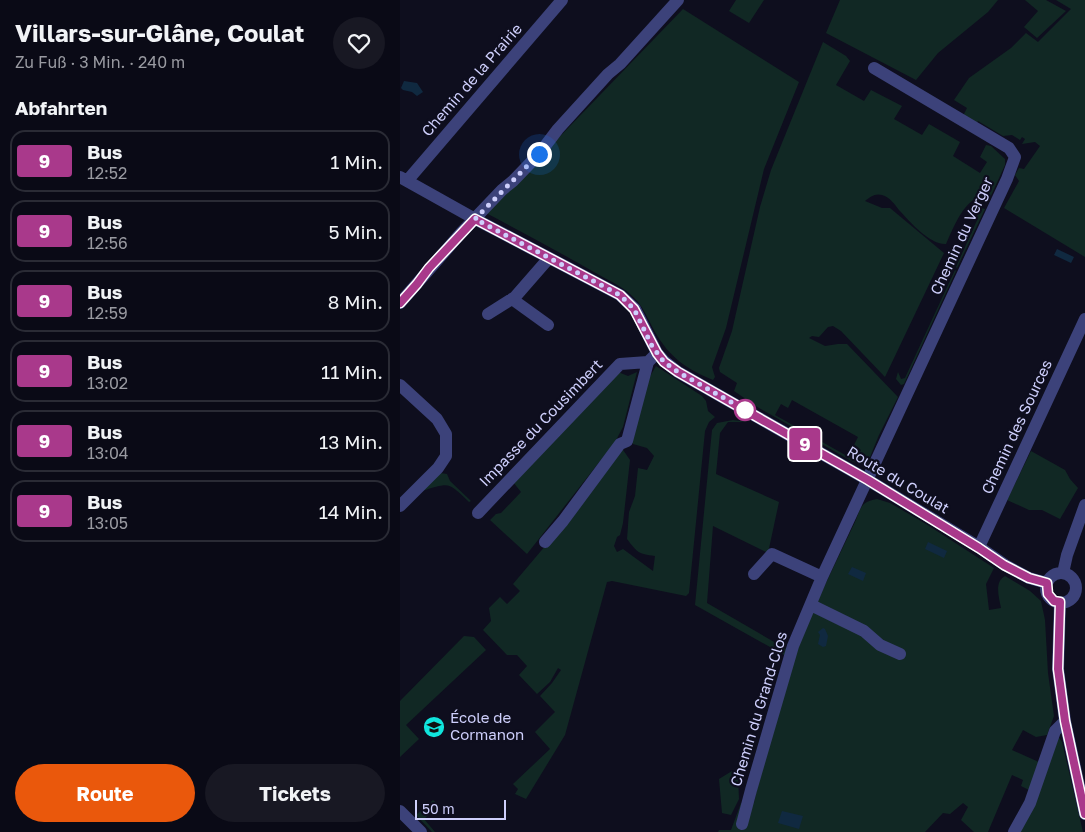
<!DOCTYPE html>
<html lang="de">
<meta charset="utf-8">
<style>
:root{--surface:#0a0a16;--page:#181823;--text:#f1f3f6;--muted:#999aa1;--line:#2a2b35;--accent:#ea580c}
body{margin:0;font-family:"Golos Text",sans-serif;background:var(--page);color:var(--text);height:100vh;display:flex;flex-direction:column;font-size:19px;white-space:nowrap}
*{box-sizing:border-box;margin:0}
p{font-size:16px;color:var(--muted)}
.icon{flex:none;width:28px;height:28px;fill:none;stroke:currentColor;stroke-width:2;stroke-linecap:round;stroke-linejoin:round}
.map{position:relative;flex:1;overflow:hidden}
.details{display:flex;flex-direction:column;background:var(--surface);width:400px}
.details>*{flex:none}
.badge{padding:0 10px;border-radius:4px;font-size:18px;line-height:32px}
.scale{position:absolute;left:15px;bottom:12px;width:91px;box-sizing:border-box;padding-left:5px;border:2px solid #cecffc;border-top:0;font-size:14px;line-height:18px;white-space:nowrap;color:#cecffc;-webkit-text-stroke:4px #0e0e1e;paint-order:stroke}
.you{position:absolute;width:25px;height:25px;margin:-12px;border:4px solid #fff;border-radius:50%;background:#1a73e8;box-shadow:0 0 0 8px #1a73e833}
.map>.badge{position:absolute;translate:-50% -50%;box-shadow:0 0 0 2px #fff}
h2{padding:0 15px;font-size:19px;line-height:45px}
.round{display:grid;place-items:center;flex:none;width:52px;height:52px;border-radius:26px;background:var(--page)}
.overview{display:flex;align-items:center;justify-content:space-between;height:85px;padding:0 15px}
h1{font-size:24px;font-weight:700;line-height:38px}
.action{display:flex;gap:10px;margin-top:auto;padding:10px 15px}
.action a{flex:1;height:58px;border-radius:30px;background:var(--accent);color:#fff;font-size:20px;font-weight:700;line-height:58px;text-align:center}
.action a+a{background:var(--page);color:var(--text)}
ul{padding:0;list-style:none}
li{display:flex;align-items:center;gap:15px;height:62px;margin:0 10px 8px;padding:0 5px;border:2px solid var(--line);border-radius:15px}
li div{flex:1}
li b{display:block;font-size:19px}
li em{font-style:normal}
li .badge{min-width:55px;font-weight:700;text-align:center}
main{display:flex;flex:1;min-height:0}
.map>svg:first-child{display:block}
.green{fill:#112824}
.water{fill:#102940}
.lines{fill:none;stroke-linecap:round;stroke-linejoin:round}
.minor{stroke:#3c427a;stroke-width:12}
.line-casing{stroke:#fff;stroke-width:11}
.line{stroke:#a9398b;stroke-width:8}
.walk{stroke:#cecffc;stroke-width:5;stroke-dasharray:0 9}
.stop-dot{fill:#fff;stroke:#a9398b;stroke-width:2.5}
.labels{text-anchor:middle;stroke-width:4.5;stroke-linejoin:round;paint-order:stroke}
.street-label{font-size:15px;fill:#cecffc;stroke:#0e0e1e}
.poi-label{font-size:15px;fill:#cecffc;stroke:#0e0e1e;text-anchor:start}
</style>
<main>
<section class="details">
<div class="overview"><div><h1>Villars-sur-Glâne, Coulat</h1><p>Zu Fuß · 3 Min. · 240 m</p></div><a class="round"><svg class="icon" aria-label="heart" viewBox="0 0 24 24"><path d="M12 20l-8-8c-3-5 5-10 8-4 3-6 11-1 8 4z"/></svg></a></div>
<h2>Abfahrten</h2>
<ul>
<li><span class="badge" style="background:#a9398b;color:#fff">9</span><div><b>Bus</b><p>12:52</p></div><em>1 Min.</em></li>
<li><span class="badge" style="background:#a9398b;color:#fff">9</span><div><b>Bus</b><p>12:56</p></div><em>5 Min.</em></li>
<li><span class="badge" style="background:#a9398b;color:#fff">9</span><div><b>Bus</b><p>12:59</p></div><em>8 Min.</em></li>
<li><span class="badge" style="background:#a9398b;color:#fff">9</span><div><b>Bus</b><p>13:02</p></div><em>11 Min.</em></li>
<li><span class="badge" style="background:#a9398b;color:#fff">9</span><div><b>Bus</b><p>13:04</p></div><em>13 Min.</em></li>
<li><span class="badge" style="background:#a9398b;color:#fff">9</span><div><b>Bus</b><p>13:05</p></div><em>14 Min.</em></li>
</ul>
<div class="action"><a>Route</a><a>Tickets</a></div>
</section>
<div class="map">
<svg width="685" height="832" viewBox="0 0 685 832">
<rect width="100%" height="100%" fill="#0e0e1e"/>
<path class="green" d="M336,0H364L349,23L329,11Z
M440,0H598L588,12L538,53L516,80L426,33Z
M625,0H646L666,11L637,38L624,27L638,11Z
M656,0H685V257L604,208L619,181L615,175L619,168L624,169L640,146L635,142L622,144L625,139L622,137L620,140L612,135L603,136L578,121L575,126L563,116L567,108L554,100L569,78L611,48L626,33L638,42L671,9Z
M283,9L399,82L364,169L326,328L312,367L315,377L313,380C288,370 269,357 255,332C247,318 244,306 230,294C220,285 206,279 194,272C159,252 122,232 86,213Z
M423,42L446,56L450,61L436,85L464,101L471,90L502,106L494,119L522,135L529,124L560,142L553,156L580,173L587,162L580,157L586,145L591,146L605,159V165L589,200L581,196C562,203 554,227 546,244C530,245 510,222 499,210C495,205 490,197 482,195C475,193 470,197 465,201L482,208H490L544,253L485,377L441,331L433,326L428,327L419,337L412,336L409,338L425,346L438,344H447L498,397L479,435L470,457L465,461L459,463L453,462L406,435L408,434L447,456L449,453L457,457L461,450L454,445L458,437L392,400L388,408L381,404L375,415L398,428V430L359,408L334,391L337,383L320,372L319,368L332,331L360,207L371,170Z
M577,207L585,209L557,268L556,267L578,218L575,210Z
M555,270L556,271L504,384L501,385L496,379L498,372L501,379L505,378Z
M256,366L302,396L306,401L308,411L315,417L309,422L305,431L289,593L286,596L212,581L207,582L165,735L126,799L115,794L118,789L113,784L150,749L135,732L155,712L140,696L152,683L161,670L158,668L150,682L137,694L119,675L127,666L117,655H107L83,630L91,621L89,608L100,597L107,604L120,591L113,584L146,545L221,447L230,460L223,523L220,535L217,537L214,546L217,552L223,549L253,571L255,556C238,554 237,552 227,539L229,512L235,496L238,468L247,470L254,456L247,448L233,444L231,441L248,380Z
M218,372L228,376L237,372L223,427L215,442L127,554L90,520L96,514L101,513L121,492L113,482Z
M333,420L348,422H328L320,433L316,474L379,502L368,553L313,526L307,603L388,650L386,656L295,605L312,430L317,423Z
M631,451L665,470L670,479L678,488L660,519L642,510H629L607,500Z
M40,473L47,474L50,481L71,501L69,502C48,482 51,482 22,491Z
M477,499L490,503L526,524L594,568L586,584L589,610L601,608C599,597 594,582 605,576L630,591L641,601L645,620L648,673L654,716L647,735L636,737L623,730L612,750L641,763L631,791L621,786L623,780L612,775L588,832H574L561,820L568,807L563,803L550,814L543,813L525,832H318L319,830H331L341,803H354L368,735L403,631L455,522C461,508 460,502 477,499Z
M64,636L74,637L86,650L6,725L19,739L0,757V701Z
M658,736L662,742L683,832H617Z
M332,771L338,776L339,799L331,815L322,813L319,779Z
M33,800L39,805L24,819L35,832H32L16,815Z"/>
<path class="water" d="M4,81L17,83L23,92L17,96L12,92L3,90L1,88Z
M657,249L674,257L671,263L654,255Z
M528,542L547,551L544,558L525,549Z
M452,567L466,573L463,581L448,574Z
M423,628L425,629L428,636L426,646L423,647L418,644L420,635L418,632Z
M382,811L403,816L399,829L378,823Z"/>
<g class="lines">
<path class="minor" d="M0,177L75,219L220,295L235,309L257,353L264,361L278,372L468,480L579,547L605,565L629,578L647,583
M7,181L162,0
M112,299L148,325
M0,303L61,233L102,190L113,181L139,154L158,129L208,74L220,64L278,0
M88,314L115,297L149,258
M0,385L37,419L46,434V456L38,468L0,506
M78,513L220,364L248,362L257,353
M145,542L163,521L220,444L227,441L248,362
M579,547L685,319
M663,573L667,555L685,505
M646 588a15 15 0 1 1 30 0a15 15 0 1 1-30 0Z
M354,574L372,554L422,577
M660,602L658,669L665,721L685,814
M411,605L464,631L480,645L500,654
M0,811L21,832
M342,824L351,790L393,646L422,577L607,179L615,157L609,148L474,68
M614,832L630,803L655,731L665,721"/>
</g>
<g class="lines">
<g class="line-casing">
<path id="line" d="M0,303L17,284L29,268L75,219L220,295L234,309L257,353L264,362L278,372L468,480L579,548L604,565L629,578L647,583L648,594L654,601L660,602L658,669L665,721L685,814"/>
</g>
<use href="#line" class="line"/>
<path class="walk" d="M139,154L75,219L220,295L234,309L252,346L264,362L278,372L345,410"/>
</g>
<defs>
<g id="school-disc" transform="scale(1.125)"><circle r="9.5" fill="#10e5dd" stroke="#0e0e1e"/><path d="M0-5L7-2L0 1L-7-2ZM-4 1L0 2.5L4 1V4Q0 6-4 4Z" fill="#111"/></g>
</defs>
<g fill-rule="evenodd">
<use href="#school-disc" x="34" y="727"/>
</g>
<circle class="stop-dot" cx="345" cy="410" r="10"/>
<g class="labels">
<g class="street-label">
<text transform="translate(72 80) rotate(-49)" y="5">Chemin de la Prairie</text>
<text transform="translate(562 236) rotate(-65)" y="5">Chemin du Verger</text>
<text transform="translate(141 423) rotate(-46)" y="5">Impasse du Cousimbert</text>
<text transform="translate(617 427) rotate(-65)" y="5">Chemin des Sources</text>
<text transform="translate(498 480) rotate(31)" y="5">Route du Coulat</text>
<text transform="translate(359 709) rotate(-73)" y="5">Chemin du Grand-Clos</text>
</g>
<g class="poi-label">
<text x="50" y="723">École de<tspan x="50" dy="17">Cormanon</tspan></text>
</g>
</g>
</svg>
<div class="scale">50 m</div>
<div class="you" style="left:139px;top:154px"></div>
<b class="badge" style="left:405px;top:444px;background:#a9398b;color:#fff">9</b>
</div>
</main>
